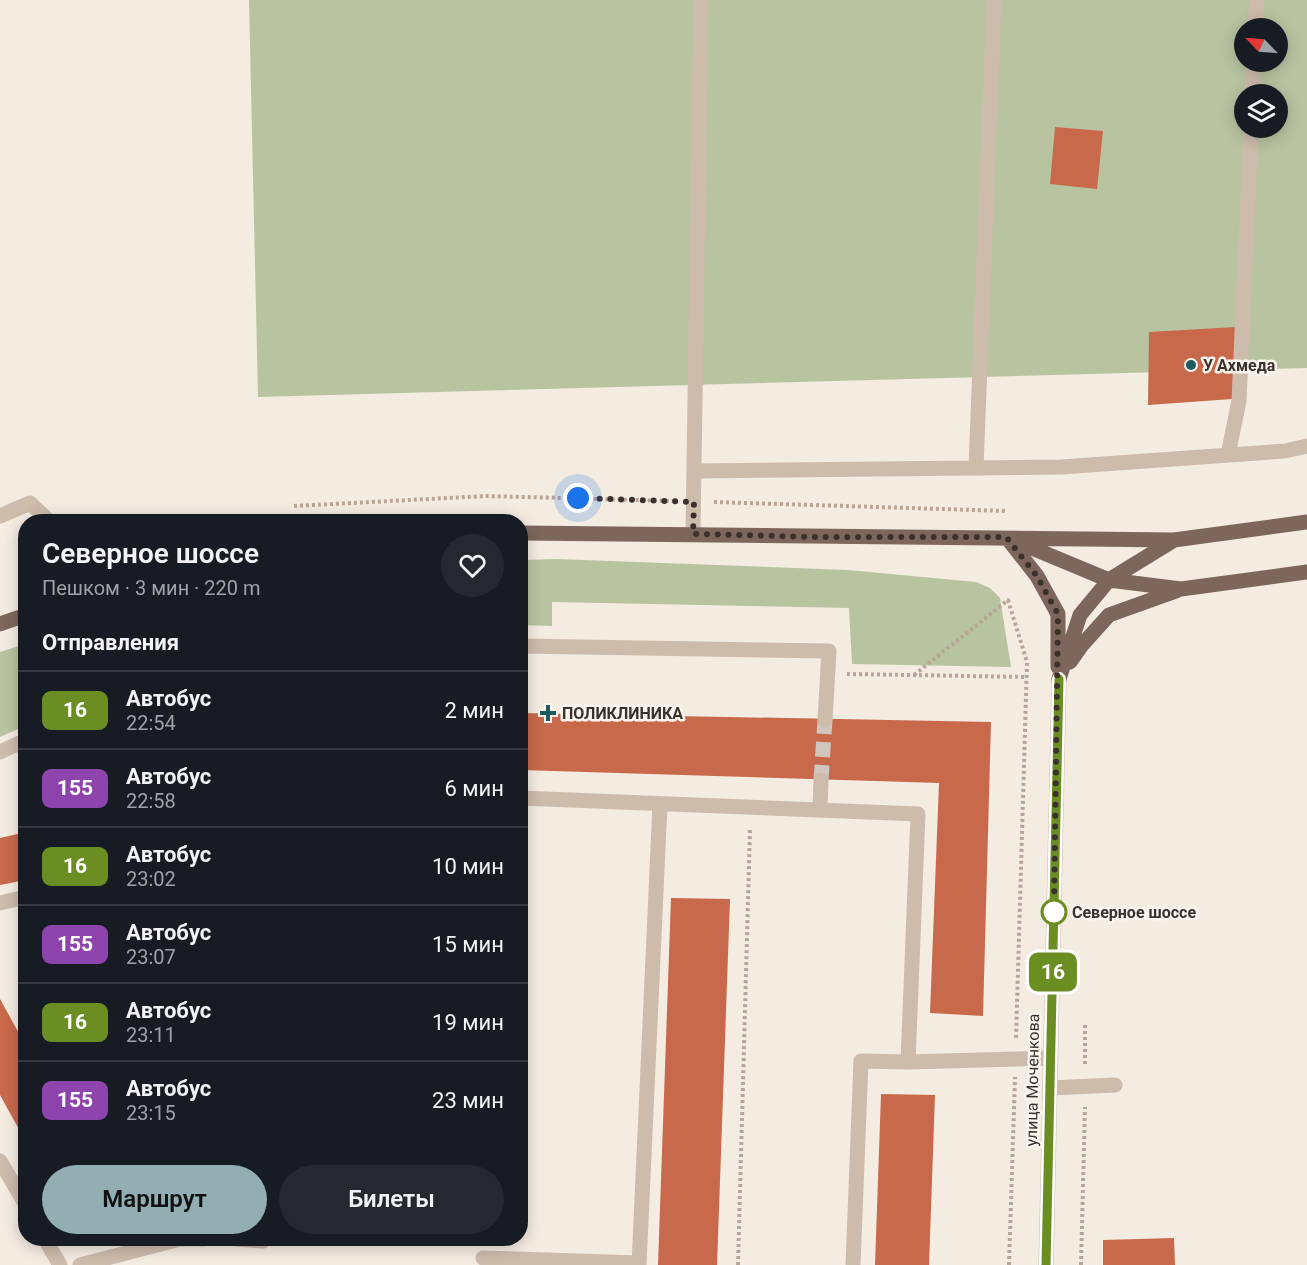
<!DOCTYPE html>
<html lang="ru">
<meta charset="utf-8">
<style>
:root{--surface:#171b24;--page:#242831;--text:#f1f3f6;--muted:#9ea1a6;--line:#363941;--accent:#92aeb2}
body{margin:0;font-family:Roboto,sans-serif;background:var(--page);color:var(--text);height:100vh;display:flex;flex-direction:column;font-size:22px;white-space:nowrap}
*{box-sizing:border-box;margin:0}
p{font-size:20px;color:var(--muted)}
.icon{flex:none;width:33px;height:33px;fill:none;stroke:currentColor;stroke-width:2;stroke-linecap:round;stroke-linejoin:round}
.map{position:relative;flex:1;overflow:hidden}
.details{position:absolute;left:18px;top:514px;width:510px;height:732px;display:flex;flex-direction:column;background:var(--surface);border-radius:24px;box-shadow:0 3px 15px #0003}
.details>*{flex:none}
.badge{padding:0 12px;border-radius:9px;font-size:21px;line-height:39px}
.needle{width:39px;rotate:295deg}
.controls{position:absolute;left:1234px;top:18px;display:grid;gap:12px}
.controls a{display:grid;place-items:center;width:54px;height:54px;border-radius:50%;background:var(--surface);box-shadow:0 3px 15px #0003;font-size:30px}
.you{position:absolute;width:30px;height:30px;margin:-15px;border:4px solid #fff;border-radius:50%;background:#1a73e8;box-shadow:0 0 0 9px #1a73e833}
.map>.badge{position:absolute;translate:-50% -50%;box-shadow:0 0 0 3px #fff}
h2{padding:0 24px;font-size:22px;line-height:54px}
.round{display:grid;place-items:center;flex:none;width:63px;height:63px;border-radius:32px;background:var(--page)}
.summary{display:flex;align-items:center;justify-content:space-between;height:102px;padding:0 24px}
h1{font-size:28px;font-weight:600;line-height:45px}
.button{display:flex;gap:12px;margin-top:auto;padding:12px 24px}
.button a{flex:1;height:69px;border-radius:36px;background:var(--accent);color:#111;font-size:24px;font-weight:600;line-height:69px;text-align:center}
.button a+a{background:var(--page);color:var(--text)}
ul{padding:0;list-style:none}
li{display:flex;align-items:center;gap:18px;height:78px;padding:0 24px;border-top:2px solid var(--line)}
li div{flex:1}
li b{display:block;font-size:22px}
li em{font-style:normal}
li .badge{min-width:66px;font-weight:700;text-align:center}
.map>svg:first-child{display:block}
.green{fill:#b8c4a0;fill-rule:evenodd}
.building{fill:#c8694b}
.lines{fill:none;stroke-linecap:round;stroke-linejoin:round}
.minor-tunnel{stroke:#cfc6bd;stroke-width:15;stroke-dasharray:15 8;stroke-linecap:butt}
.path{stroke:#b9a596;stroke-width:4;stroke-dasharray:3 3;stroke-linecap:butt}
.minor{stroke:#cdbbac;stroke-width:15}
.major{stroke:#7d675c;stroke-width:15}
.line-casing{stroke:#fff;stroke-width:14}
.line{stroke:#6b8e23;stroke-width:9}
.walk{stroke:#3b302b;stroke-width:6;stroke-dasharray:0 10.8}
.poi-dot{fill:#1f5a5e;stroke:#fbf5ee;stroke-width:2}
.stop-dot{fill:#fff;stroke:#6b8e23;stroke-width:3}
.labels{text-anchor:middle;stroke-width:5;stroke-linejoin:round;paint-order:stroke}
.poi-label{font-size:16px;font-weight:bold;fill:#3b302b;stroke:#fbf5ee;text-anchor:start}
.stop-label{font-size:16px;font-weight:bold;fill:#3b302b;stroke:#fbf5ee;text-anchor:start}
.street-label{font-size:16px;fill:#3b302b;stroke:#fbf5ee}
</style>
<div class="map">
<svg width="1307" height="1265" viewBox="0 0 1307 1265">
<rect width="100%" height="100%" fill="#f4ebe1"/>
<path class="green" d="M249,0H1307V368L258,397ZM1245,28H1278V62H1245ZM1245,94H1278V128H1245Z
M556,559L848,570L976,582L990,588L1000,598L1011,667L852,664L849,608L552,602V626L521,625V560Z
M25,644V726L0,737V652Z"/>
<path class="building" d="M1055,127L1103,131L1097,189L1050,184Z
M1236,327L1232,399L1148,405L1149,332Z
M520,713L991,722L983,1016L930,1013L939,783L520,770Z
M26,832V880L0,885V838Z
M671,898L730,899L717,1265H658Z
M0,999L26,1046V1142L0,1095Z
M881,1094L935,1095L929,1265H875Z
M1174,1238L1175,1265H1103V1240Z"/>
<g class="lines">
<path class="minor-tunnel" d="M821,780L825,720"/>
<path class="path" d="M714,502L1007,511
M294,506L486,496L673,501
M847,674L1026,677
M914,675L1008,600L1027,662L1016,1039
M1085,1025V1066
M738,1265L750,828
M1009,1265L1015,1077
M1081,1265L1085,1107"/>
<path class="minor" d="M1255,28L1257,0
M1252,94L1254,62
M1228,455L1239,401L1251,128
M976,468L994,0
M695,471L1061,467L1285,451L1307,446
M0,516L30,503L50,522
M693,534L701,0
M520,646L829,651L825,720
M0,752L26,740
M520,798L918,814L908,1062L861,1061L853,1265
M820,809L821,780
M0,903L26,897
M908,1062L1051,1058
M1050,1088L1115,1085
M0,1161L26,1205
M45,1239L60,1265
M235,1239L263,1241
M483,1258L639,1263
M80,1265L180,1239H204
M639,1265L660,804
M1046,1265L1059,679"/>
<path class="major" d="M520,533L1174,540L1307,522
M1008,539L1037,576L1058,614V667
M1015,541L1109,580L1181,589L1307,572
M0,624L26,615
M1070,662L1082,645L1109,615L1176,591
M1059,679L1080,615L1109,580L1174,540"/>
</g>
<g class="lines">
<g class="line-casing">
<path id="line" d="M1046,1265L1059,679"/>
</g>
<use href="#line" class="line"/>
<path class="walk" d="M578,498L694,502L693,534L819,537H1006L1037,576L1058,614L1054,912"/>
</g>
<g class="poi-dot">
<circle cx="1191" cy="365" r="6"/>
<path d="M545 704h6v6h6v6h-6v6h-6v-6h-6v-6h6z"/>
</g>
<circle class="stop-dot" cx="1054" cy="912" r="12"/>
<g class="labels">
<g class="poi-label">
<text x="1203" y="371">У Ахмеда</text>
<text x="562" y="719">ПОЛИКЛИНИКА</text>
</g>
<g class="stop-label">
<text x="1072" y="918">Северное шоссе</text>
</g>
<g class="street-label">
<text transform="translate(1032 1080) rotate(-89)" y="6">улица Моченкова</text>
</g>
</g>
</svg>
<div class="controls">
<a><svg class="needle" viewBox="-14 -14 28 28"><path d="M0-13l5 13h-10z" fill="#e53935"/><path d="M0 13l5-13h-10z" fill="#9ea1a6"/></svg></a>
<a><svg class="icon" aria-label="layers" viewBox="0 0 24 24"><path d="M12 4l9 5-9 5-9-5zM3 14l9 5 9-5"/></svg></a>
</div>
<div class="you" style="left:578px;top:498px"></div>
<b class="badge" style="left:1053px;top:972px;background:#6b8e23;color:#fff">16</b>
<section class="details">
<div class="summary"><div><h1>Северное шоссе</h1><p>Пешком · 3 мин · 220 m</p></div><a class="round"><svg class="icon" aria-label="heart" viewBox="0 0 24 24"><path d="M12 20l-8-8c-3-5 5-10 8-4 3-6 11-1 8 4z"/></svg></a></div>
<h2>Отправления</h2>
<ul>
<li><span class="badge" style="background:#6b8e23;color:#fff">16</span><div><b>Автобус</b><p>22:54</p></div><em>2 мин</em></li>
<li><span class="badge" style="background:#8e44ad;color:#fff">155</span><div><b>Автобус</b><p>22:58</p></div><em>6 мин</em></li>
<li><span class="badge" style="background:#6b8e23;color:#fff">16</span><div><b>Автобус</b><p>23:02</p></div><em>10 мин</em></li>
<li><span class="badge" style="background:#8e44ad;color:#fff">155</span><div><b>Автобус</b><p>23:07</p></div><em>15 мин</em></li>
<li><span class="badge" style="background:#6b8e23;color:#fff">16</span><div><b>Автобус</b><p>23:11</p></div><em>19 мин</em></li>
<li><span class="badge" style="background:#8e44ad;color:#fff">155</span><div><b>Автобус</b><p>23:15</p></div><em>23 мин</em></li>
</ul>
<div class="button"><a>Маршрут</a><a>Билеты</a></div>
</section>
</div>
